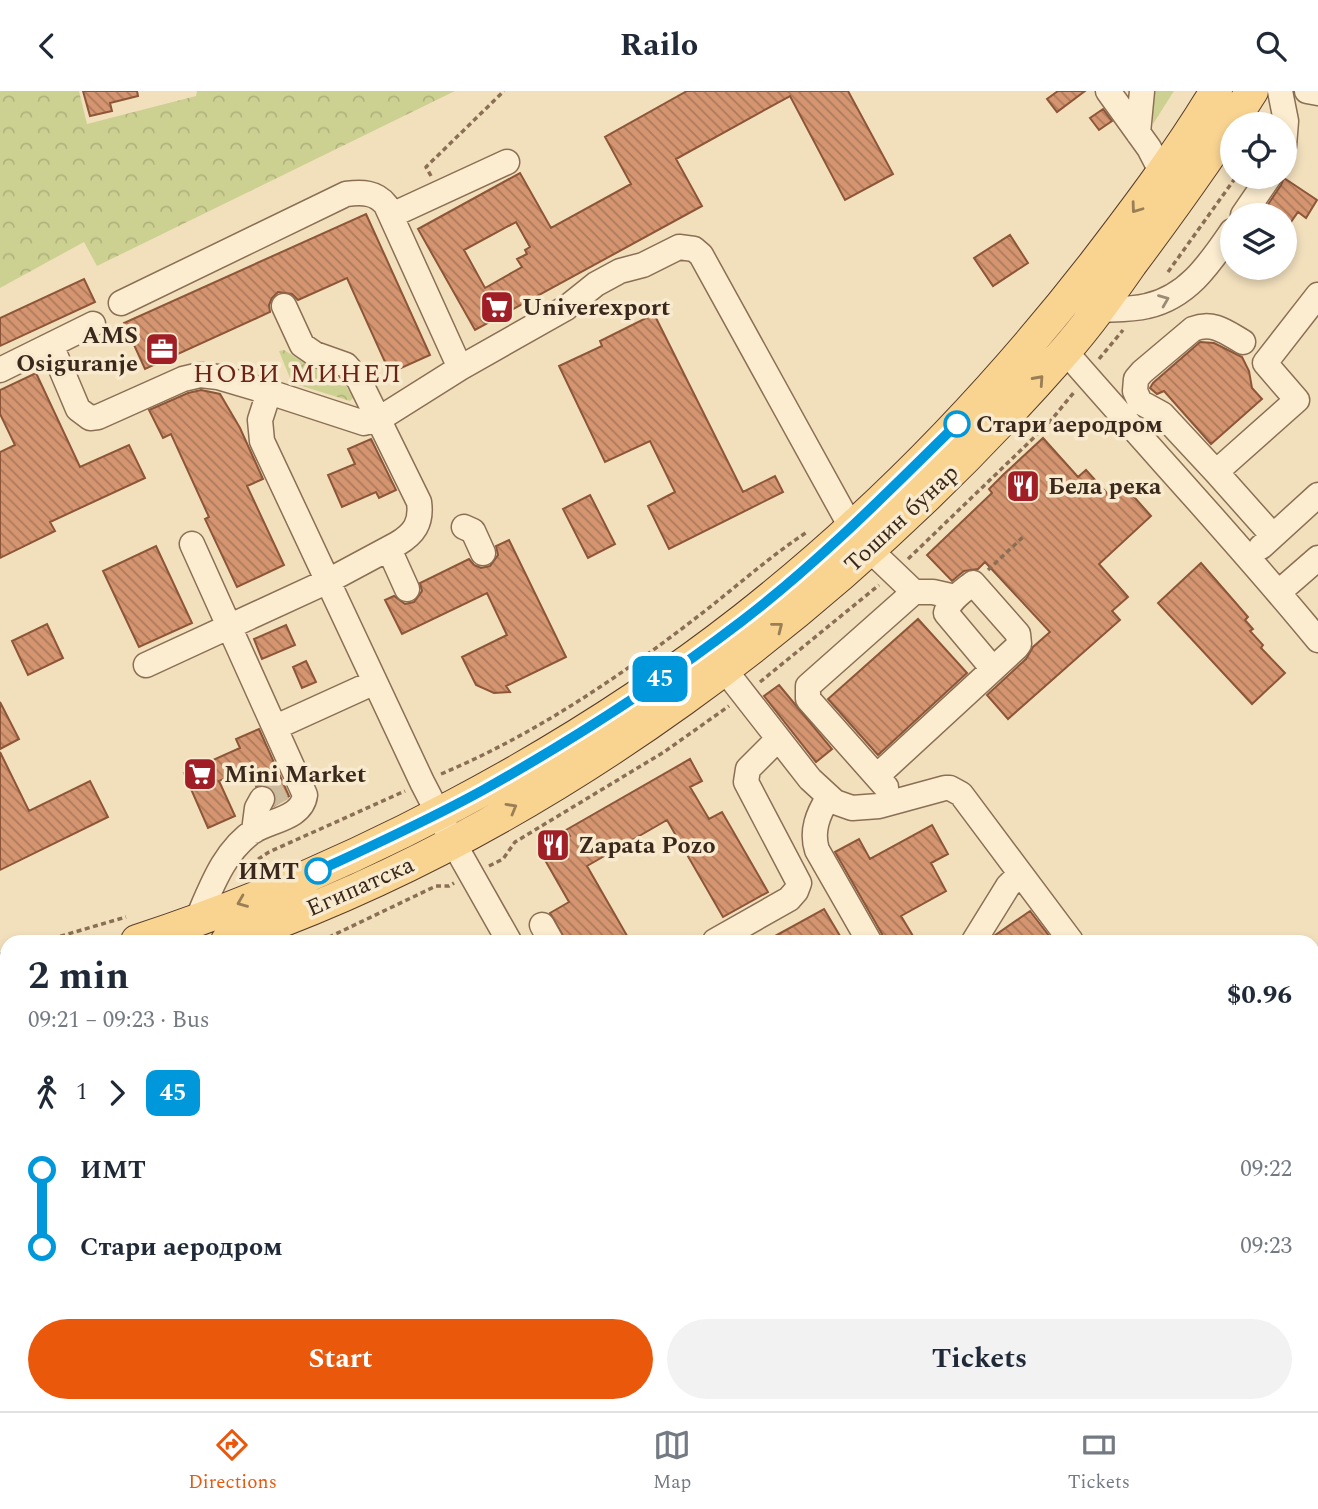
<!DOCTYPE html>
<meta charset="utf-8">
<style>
:root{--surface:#fff;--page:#f2f2f3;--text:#1f2937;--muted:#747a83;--line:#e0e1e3;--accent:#ea580c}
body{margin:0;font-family:Spectral,serif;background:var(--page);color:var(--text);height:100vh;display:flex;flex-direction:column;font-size:26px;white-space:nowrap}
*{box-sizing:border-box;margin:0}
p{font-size:23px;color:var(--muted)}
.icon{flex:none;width:38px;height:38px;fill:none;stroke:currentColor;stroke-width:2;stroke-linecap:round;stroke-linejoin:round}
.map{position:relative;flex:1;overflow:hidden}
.panel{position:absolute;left:0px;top:844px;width:1320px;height:478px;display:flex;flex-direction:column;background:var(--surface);border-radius:21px 21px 0 0;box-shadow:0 4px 10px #0003}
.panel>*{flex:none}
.badge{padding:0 14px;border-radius:10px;font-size:24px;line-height:46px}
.buttons{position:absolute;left:1220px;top:21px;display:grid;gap:14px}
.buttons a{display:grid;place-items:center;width:77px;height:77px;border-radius:50%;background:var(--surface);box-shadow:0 4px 10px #0003;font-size:35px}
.map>.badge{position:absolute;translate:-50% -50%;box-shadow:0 0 0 4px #fff}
.legs{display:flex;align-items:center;gap:10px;height:77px;padding:0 28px;font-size:23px}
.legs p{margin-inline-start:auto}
.headline{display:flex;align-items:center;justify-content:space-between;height:119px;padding:0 28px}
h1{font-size:38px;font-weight:700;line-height:52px}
.button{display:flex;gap:14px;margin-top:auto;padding:14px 28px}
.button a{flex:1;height:80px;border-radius:42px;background:var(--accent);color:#fff;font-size:28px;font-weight:700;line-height:80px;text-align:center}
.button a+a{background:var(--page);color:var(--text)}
ul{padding:0 28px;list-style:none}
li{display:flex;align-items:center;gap:24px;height:77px;font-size:26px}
li i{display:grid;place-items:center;width:10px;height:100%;margin:0 9px;background:currentColor}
li i::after{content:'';width:18px;height:18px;margin:-9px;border:5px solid;border-radius:50%;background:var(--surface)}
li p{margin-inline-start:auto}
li:first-child i{background:linear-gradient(#0000 50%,currentColor 0)}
li:last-child i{background:linear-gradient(currentColor 50%,#0000 0)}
header{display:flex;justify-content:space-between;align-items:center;height:91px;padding:0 28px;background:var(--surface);font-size:32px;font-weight:700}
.tab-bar{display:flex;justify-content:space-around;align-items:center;height:98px;border-top:2px solid var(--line);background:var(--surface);font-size:19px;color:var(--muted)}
.tab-bar a{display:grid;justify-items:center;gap:4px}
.tab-bar .selected{color:var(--accent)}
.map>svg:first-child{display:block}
.grass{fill:url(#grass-tufts)}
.forest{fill:url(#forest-crowns)}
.building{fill:url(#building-back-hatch);stroke:#8d5638;stroke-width:2;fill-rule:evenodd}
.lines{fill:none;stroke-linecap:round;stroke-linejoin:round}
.minor-tunnel{stroke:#cdbb9d;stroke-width:24;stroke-dasharray:24 12;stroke-linecap:butt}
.minor-casing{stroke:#8b6f55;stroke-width:27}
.major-casing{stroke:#583d2a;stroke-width:34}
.path{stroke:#8b6f55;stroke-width:3.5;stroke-dasharray:5 3.5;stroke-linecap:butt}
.minor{stroke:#fcedd1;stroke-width:24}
.major{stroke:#f9d491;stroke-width:32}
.oneway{stroke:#997e56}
.oneway2{stroke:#9a8a76}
.line-1-casing{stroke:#fff;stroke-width:16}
.line-1{stroke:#0098da;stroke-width:10}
.stop-1-dot{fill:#fff;stroke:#0098da;stroke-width:3.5}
.labels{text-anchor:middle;stroke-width:7;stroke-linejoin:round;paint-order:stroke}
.poi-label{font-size:24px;font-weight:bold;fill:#39281b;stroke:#f8eace;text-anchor:start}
.stop-label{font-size:24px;font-weight:bold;fill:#39281b;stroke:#f8eace;text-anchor:start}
.street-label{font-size:24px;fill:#39281b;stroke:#f8eace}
.neighbourhood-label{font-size:26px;letter-spacing:2px;fill:#6a2416;stroke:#f8eace}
</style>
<header><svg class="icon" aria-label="back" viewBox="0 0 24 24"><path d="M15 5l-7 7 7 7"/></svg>Railo<svg class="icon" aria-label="search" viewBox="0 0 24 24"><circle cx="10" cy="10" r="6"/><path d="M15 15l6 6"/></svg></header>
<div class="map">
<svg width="1318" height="1320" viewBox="0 0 1318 1320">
<defs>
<pattern id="grass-tufts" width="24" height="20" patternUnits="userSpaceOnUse" patternTransform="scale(1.75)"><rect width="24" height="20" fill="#ccd191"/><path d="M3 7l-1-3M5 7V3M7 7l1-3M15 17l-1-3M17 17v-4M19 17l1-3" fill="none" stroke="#b0b37c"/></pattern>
<pattern id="forest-crowns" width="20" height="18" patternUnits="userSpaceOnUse" patternTransform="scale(1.75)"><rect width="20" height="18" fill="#ccd191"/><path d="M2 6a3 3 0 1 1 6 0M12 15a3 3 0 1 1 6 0" fill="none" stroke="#b0b37c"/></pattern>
<pattern id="building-back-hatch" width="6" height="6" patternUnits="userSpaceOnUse" patternTransform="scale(1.75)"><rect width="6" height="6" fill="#d49570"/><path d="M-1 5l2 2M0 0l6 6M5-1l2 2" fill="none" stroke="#ad7a5b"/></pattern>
</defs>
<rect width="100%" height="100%" fill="#f2e0bd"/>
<path class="grass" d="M1154,0H1174L1153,33L1151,16Z"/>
<path class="forest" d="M0,0H79L87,33L196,5L197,0H455L97,175L84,151L0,197Z
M284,259L311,276L332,280L346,295L353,307L350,310L292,292L279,260Z"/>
<path class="building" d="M83,0H137L138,5L110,12L112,20L90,25Z
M687,0H848L893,83L845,109L790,5L676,68L702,115L475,239L418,138L520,82L551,137L631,93L605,46ZM516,131L530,156L525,159L527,163L517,168L522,176L485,197L464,159Z
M1058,0H1085L1057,21L1047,8Z
M1103,18L1112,30L1099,39L1090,27Z
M1284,87L1317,109L1306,127L1298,121L1284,141V124H1261L1281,94Z
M366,123L430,264L390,282L347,187L298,209L292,203L278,201L272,207L269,214L270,221L145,278L124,232Z
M1010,144L1028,172L993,195L974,167Z
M84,188L95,211L0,255V227Z
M654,223L743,401L775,385L783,401L669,458L648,415L675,401L650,350L605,371L559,275L602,255L600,250Z
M1200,251L1214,252L1242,266L1249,280L1252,297L1262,308L1211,353L1164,300L1157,303L1150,297L1153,292Z
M36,282L80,376L129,354L145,387L50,431L55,440L0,467V361L15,354L0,323V299Z
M201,299L220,303L240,337L263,388L247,395L284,474L237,496L205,428L209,426L171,343L163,347L149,319L188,302Z
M1043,347L1078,386L1086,379L1114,410L1127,398L1151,425L1099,473L1128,506L1112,520L1120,529L1008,628L987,604L1026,568L1033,556L1050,541L985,471L978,478L964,480L952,490L927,464L992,402L989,398L1004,383Z
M371,348L396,399L379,407L376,401L342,416L328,384L355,373L348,358Z
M590,404L615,453L588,467L563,418Z
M509,449L566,566L506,595L510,601L494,602L476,594L462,566L507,544L487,502L402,543L385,509L394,505L405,513L414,511L422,500L420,492L469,468L474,474L481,477L490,475L498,464L496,455Z
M156,455L192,532L139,556L103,480Z
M1201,472L1248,526L1245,529L1253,538L1250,540L1263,554L1261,557L1285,582L1252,613L1158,512Z
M918,528L967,582L878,664L828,608Z
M47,533L63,567L28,584L12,550Z
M286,534L295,554L262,568L254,548Z
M306,570L316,591L302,597L293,576Z
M779,594L832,658L816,671L764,605Z
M0,611L19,648L0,658Z
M259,638L289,705L275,714L277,707L274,700L269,695H256L249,677L219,690L235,725L208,737L184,682L240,657L236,648Z
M0,661L29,720L90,690L108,726L0,779Z
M690,668L702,690L690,696L709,728L722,721L768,801L723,826L667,729L587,775L630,850H566L550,822L569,811L541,762L570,745L566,739Z
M932,734L948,763L931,772L946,800L901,825L916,850H884L882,843L835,761L859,748L870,768Z
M824,818L843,850H766Z
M1030,820L1053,850H991L994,845Z"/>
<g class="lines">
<path class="minor-tunnel" d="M262,708L288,695"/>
<g class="minor-casing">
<path id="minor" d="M1108,0L1149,57L1162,82
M1280,0L1286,30L1284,55
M1307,0L1318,2
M1138,42L1142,0
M392,124L507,71
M1243,124L1269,86
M121,212L346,103C362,101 376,101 386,114L460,277
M1097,219C1113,218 1131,219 1147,215C1188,206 1210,172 1232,140
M51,254L78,318L90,327L98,326L183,288L200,284L218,286L269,301L364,332L379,328L460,277L566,217L596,193L620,180L643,174L679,156L694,158L701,164L851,436L869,458L914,501
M1065,260C1149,357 1237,450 1318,549
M0,279L93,233
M269,301L260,329L262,350L422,691L453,751L509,850
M1216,381L1162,323L1140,311L1135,300L1136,288L1142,281L1193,238C1213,230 1226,241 1243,251
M464,436L473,440L483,462
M1273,445L1216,381L1297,309L1265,272L1318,204
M192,453L305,704C302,727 272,729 255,739C224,759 211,797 197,829
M1261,456L1318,404
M389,458L407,498
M1279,501L1318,467
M146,574L328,490L397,453C414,443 422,432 419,411L359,289L346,274L315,263L302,254L284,215
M724,578L810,688L835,711L852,717L879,715L945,697H950L961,703L1071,850
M276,636L375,591
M877,685L1016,557L1019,553L1018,543L973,492C963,500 949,509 946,522L993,578
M886,696L808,608V595L914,501H933L955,506
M828,707C818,723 811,740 817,759L869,850
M254,740L257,717L262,708
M542,834L551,850
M715,850L789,808L796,800L799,792L746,691L748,678L778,648
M974,850L1008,795L1020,783
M1312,931L1318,928
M1312,969L1318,967
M0,973L7,980
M0,1108L7,1104
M1312,1261L1318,1271
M253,1314L256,1320
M585,1314L588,1320
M770,1314L774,1320"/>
</g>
<g class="major-casing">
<path id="major" d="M137,850C348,781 569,665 744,528C875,425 992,304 1094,173C1137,117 1180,60 1216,0
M227,850C548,739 843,514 1065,260C1089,233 1110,203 1131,173C1173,117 1214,60 1252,0
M0,891L7,889
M0,918L7,917"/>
</g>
<path class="path" d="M431,85L426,76L504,0
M1168,181L1236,86
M1099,268L1123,239
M908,468L1048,333L1075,300
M988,479L1024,445
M760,591L879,494
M441,683C534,644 621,585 701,523C736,496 769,466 807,441
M251,773L269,761L405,700
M489,775L503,768L515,751L664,661L729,615
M44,850L126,826
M321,850L436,795H449L454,792
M0,863L7,861"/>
<use href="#minor" class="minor"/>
<use href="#major" class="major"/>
</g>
<defs><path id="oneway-chevron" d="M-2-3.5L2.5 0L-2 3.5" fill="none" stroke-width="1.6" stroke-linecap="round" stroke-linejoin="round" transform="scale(1.75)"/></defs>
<g class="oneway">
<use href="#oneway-chevron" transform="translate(1136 117) rotate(126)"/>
<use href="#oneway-chevron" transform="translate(1039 289) rotate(-48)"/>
<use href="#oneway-chevron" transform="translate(778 536) rotate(-38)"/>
<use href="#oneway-chevron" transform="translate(512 717) rotate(-30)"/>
<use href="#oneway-chevron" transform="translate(242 811) rotate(158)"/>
</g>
<use class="oneway2" href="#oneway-chevron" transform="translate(1164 209) rotate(-22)"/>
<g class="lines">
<g class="line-1-casing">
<path id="line-1" d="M318,780C374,754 431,728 485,698C574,648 661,592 742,530C819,471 888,401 957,333"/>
</g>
<use href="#line-1" class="line-1"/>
</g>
<defs>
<g id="supermarket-square" transform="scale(1.75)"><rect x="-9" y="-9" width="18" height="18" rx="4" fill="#a01f26" stroke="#f8eace"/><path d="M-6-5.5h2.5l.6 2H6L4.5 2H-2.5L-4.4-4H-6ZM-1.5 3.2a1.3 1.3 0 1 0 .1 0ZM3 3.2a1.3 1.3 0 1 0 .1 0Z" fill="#fff"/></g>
<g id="office-square" transform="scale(1.75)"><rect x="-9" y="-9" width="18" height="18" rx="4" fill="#a01f26" stroke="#f8eace"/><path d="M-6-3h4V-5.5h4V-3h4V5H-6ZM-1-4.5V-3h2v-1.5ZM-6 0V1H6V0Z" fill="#fff"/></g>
<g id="restaurant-square" transform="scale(1.75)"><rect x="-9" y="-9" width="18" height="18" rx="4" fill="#a01f26" stroke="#f8eace"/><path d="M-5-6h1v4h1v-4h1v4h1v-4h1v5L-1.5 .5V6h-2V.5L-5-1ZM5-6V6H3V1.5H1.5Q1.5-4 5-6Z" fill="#fff"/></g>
</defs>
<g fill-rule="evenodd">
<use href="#supermarket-square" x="497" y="216"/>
<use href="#office-square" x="162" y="258"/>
<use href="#restaurant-square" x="1023" y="395"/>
<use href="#supermarket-square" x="200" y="683"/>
<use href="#restaurant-square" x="553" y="754"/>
</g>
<g class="stop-1-dot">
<circle cx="957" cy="333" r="12"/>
<circle cx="318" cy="780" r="12"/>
</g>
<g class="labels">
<g class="poi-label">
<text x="522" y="224">Univerexport</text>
<text x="138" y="252" text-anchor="end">AMS<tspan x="138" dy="28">Osiguranje</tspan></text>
<text x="1048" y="403">Бела река</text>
<text x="224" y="691">Mini Market</text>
<text x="578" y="762">Zapata Pozo</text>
</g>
<g class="stop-label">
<text x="976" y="341">Стари аеродром</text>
<text x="299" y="788" text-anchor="end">ИМТ</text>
</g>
<g class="street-label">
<text transform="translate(901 427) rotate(-43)" y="8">Тошин бунар</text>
<text transform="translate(360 795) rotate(-24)" y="8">Египатска</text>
</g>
<g class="neighbourhood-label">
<text x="298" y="291">НОВИ МИНЕЛ</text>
</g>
</g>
</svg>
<div class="buttons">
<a><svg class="icon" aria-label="locate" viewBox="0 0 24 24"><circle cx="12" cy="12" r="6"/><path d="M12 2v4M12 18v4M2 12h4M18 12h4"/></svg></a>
<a><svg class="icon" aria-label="layers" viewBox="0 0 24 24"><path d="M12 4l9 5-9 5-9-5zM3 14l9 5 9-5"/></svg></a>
</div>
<b class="badge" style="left:660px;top:588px;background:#0098da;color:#fff">45</b>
<section class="panel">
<div class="headline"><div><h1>2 min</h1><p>09:21 – 09:23 · Bus</p></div><b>$0.96</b></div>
<div class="legs"><svg class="icon" aria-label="walk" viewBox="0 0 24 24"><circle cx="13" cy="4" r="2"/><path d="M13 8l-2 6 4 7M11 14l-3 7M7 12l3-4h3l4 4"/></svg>1<svg class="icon" aria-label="forward" viewBox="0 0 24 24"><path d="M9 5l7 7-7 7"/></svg><b class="badge" style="background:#0098da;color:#fff">45</b></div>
<ul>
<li><i style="color:#0098da"></i><b>ИМТ</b><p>09:22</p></li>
<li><i style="color:#0098da"></i><b>Стари аеродром</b><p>09:23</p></li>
</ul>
<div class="button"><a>Start</a><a>Tickets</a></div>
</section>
</div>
<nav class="tab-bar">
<a class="selected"><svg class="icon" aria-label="directions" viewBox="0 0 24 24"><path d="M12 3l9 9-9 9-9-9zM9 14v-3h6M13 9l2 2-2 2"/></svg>Directions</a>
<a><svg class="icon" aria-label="map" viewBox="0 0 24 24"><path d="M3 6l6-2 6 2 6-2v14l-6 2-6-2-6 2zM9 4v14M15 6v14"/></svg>Map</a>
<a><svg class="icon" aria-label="tickets" viewBox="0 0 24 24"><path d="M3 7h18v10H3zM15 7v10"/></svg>Tickets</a>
</nav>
